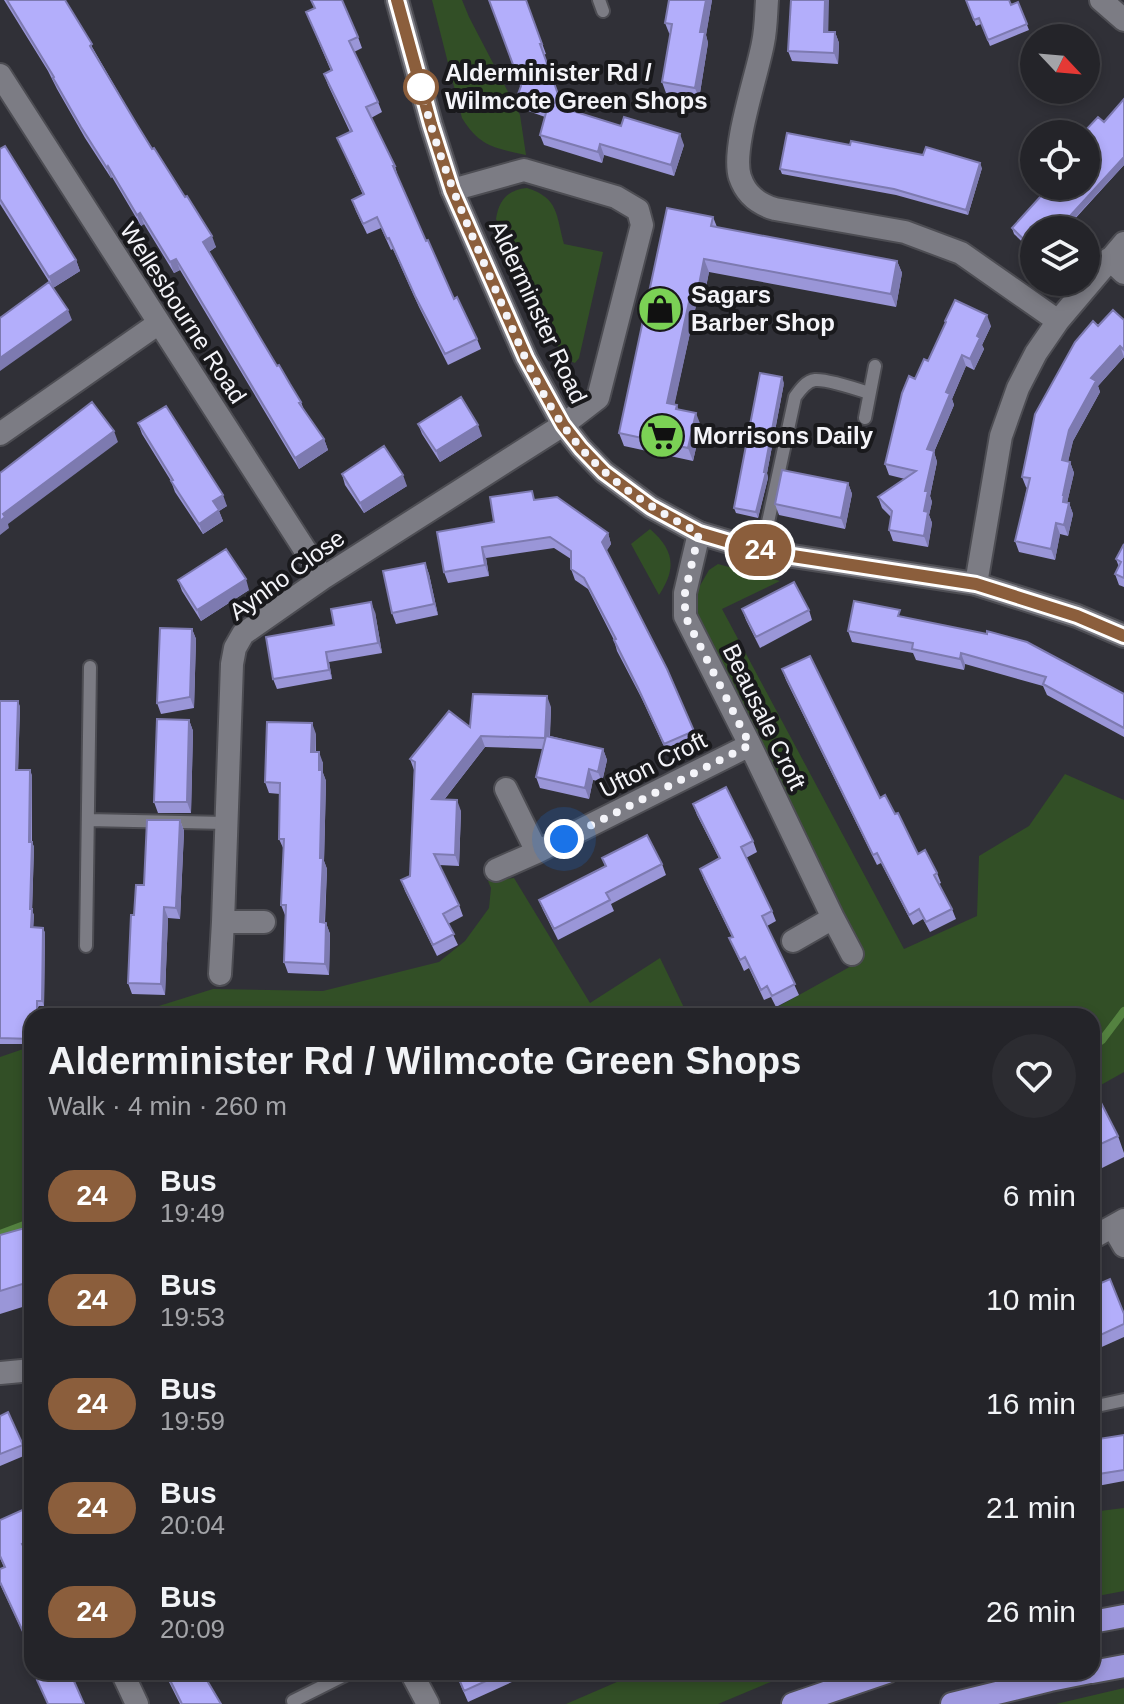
<!DOCTYPE html>
<meta charset="utf-8">
<style>
:root{--surface:#242429;--page:#2c2c31;--text:#f1f3f6;--muted:#a3a4a8;--line:#414146}
body{margin:0;font-family:Arial,sans-serif;background:var(--page);color:var(--text);height:100vh;display:flex;flex-direction:column;font-size:30px;white-space:nowrap}
*{box-sizing:border-box;margin:0}
p{font-size:26px;color:var(--muted)}
.icon{flex:none;width:44px;height:44px;fill:none;stroke:currentColor;stroke-width:2;stroke-linecap:round;stroke-linejoin:round}
.map{position:relative;flex:1;overflow:hidden}
.sheet{position:absolute;left:24px;top:1008px;width:1076px;height:672px;display:flex;flex-direction:column;background:var(--surface);border-radius:24px;box-shadow:0 4px 12px #0003,0 0 0 2px var(--line)}
.sheet>*{flex:none}
.badge{padding:0 16px;border-radius:26px;font-size:28px;line-height:52px}
.needle{width:52px;rotate:116deg}
.controls{position:absolute;left:1020px;top:24px;display:grid;gap:16px}
.controls a{display:grid;place-items:center;width:80px;height:80px;border-radius:50%;background:var(--surface);box-shadow:0 4px 12px #0003,0 0 0 2px var(--line);font-size:40px}
.you{position:absolute;width:40px;height:40px;margin:-20px;border:6px solid #fff;border-radius:50%;background:#1a73e8;box-shadow:0 0 0 12px #1a73e833}
.map>.badge{position:absolute;translate:-50% -50%;box-shadow:0 0 0 4px #fff}
.round{display:grid;place-items:center;flex:none;width:84px;height:84px;border-radius:42px;background:var(--page)}
.head{display:flex;align-items:center;justify-content:space-between;height:136px;padding:0 24px}
h1{font-size:38px;font-weight:700;line-height:60px}
ul{padding:0;list-style:none}
li{display:flex;align-items:center;gap:24px;height:104px;padding:0 24px}
li div{flex:1}
li b{display:block;font-size:30px}
li em{font-style:normal}
li .badge{min-width:88px;font-weight:700;text-align:center}
.map>svg:first-child{display:block}
.green{fill:#324f26}
.lines{fill:none;stroke-linecap:round;stroke-linejoin:round}
.stream{stroke:#548240;stroke-width:8}
.service-casing{stroke:#4d4d53;stroke-width:16}
.minor-casing{stroke:#4d4d53;stroke-width:26}
.tertiary-casing{stroke:#4d4d53;stroke-width:26}
.trunk-casing{stroke:#4d4d53;stroke-width:26}
.service{stroke:#7c7c84;stroke-width:12}
.minor{stroke:#7c7c84;stroke-width:22}
.tertiary{stroke:#7c7c84;stroke-width:22}
.trunk{stroke:#9e98de;stroke-width:22}
.wall{fill:#9a96d8}
.shaded-wall{fill:#7d7ab0}
.building{fill:#b3aefb;stroke:#7d7ab0;stroke-width:2}
.line-casing{stroke:#fff;stroke-width:18}
.line{stroke:#8b5e3c;stroke-width:12}
.walk{stroke:#f4f4f9;stroke-width:8;stroke-dasharray:0 14.4}
.stop-dot{fill:#fff;stroke:#8b5e3c;stroke-width:4}
.labels{text-anchor:middle;stroke-width:8;stroke-linejoin:round;paint-order:stroke}
.stop-label{font-size:24px;font-weight:bold;fill:#f4f4f9;stroke:#19191c;text-anchor:start}
.poi-label{font-size:24px;font-weight:bold;fill:#f4f4f9;stroke:#19191c;text-anchor:start}
.street-label{font-size:24px;fill:#f4f4f9;stroke:#19191c}
</style>
<div class="map">
<svg width="1124" height="1704" viewBox="0 0 1124 1704">
<rect width="100%" height="100%" fill="#303037"/>
<path class="green" d="M432,0H462L469,17L520,115L526,155C495,148 480,147 462,118Z
M527,188C559,198 556,215 564,244L603,252L579,358L575,363L567,360L553,339L496,219C499,200 507,190 527,188Z
M650,529C674,550 677,568 659,595L631,544Z
M718,564L780,581L722,609L904,949L977,916L979,856L1029,826L1065,774L1124,800V1072L1092,1090V1016H761L864,959L695,623L694,596L709,570Z
M514,878L590,1003L660,958L688,1016H127L213,989L323,991L439,962L465,941L489,908L491,888L488,881Z
M32,1046V1241L0,1251V1057Z
M1124,1508V1591L1092,1597V1512Z
M640,1672H802L768,1683L718,1704H566Z
M1124,1688V1704H1056Z"/>
<g class="lines">
<path class="stream" d="M1092,1047L1102,1040L1124,1011
M0,1234L32,1222"/>
<g class="service-casing">
<path id="service" d="M599,0L603,11
M865,418L875,366
M762,550L795,397C800,390 806,381 815,380C827,379 857,389 869,393
M88,820L226,823
M86,946L90,667
M1092,1407L1124,1400
M293,1701L351,1672"/>
</g>
<g class="minor-casing">
<path id="minor" d="M767,0C766,14 766,29 763,43C757,76 731,149 740,177C746,195 758,204 775,209L905,232L961,253L1058,321
M1101,0L1124,20
M0,75L323,578
M1109,259L1124,273
M0,434L159,323
M699,533L685,593V616L750,745L833,918L793,941
M976,584L1001,436L1018,388L1036,353L1058,321L1124,243
M506,789L537,852
M496,870L537,852L750,745
M833,918L852,954
M264,922H223L232,664L235,648L243,634L323,578L563,425L598,398L642,225L638,210L616,197L524,170L452,190
M220,974L223,922
M1113,1227L1124,1246
M1092,1238L1124,1220
M0,1373L32,1370
M122,1672L137,1704
M411,1672L428,1704"/>
</g>
<g class="tertiary-casing">
<path id="tertiary" d="M397,0L431,124L452,190L526,358L563,425L581,448L604,472L651,507L699,533L736,544L773,553L976,584L1077,616L1124,636"/>
</g>
<g class="trunk-casing">
<path id="trunk" d="M1092,1622L1124,1616
M1092,1672L1124,1666
M793,1704L887,1672
M952,1704L1050,1680L1090,1672"/>
</g>
<use href="#service" class="service"/>
<use href="#minor" class="minor"/>
<use href="#tertiary" class="tertiary"/>
<use href="#trunk" class="trunk"/>
</g>
<path class="wall" d="M4,0H65L136,123L216,247L209,252L277,366L301,402L304,410L324,439L328,450L299,469L180,270L174,273L144,224L141,226L112,177L111,178L85,138L57,89L48,71Z
M526,0L546,54L543,55L563,108L684,145L674,176L604,155L602,163L544,145L540,135L545,117L520,108L517,97L521,86Z
M669,0H712L706,35L708,43L699,99L666,93L662,82L670,34L669,33L665,23Z
M966,0L1011,5L1018,2L1029,30L990,46L981,24L976,26Z
M306,12L358,37L362,48L354,52L378,102L382,112L371,118L395,166L398,177L426,241L454,299L477,339L481,349L448,365L419,307L393,249L391,250L381,228L367,234L356,211L352,200L363,195L337,138L350,132L328,85L324,74L331,71Z
M828,32H835L839,43L838,64L792,61L788,51Z
M1034,49V71L1027,65L1025,59Z
M1124,99V165L1073,221L1075,226L1072,230H1034V253L1014,234L1012,228L1050,186Z
M0,149L76,260L80,271L53,288L0,204Z
M982,168L968,215L896,195L782,174L780,169Z
M713,217L717,227L897,261L902,273L896,307L709,272L703,302L697,301L674,405H677L678,409L701,426L693,461L624,446L619,433Z
M1124,320V357L1098,386L1100,392L1073,441L1068,461L1070,462L1074,473L1067,503H1069L1073,514L1068,536L1060,534L1055,560L1019,552L1015,541L1027,488L1026,487L1022,477L1098,326Z
M945,321L991,326L982,345L984,349L974,370L966,366L952,399L954,405L934,452L937,462L930,496L932,502L929,515L932,523L928,547L893,541L889,530L891,517L882,508L878,497L905,479L889,475L885,464L915,379L928,361L946,324Z
M784,383L767,473L768,478L758,518L736,513L734,508Z
M138,423L227,506L219,511L223,521L203,534L175,492L171,481L142,434Z
M418,424L482,436L440,462L422,434Z
M342,474L407,486L364,513L345,485Z
M848,483L852,494L845,529L779,515L775,504Z
M535,500L608,533L611,544L606,551L694,731L698,741L668,755L642,699L617,651L614,640L588,589L575,580L571,569V559L554,548L486,558L489,576L448,583L444,572L494,522Z
M1124,544V587L1119,585L1115,574L1119,567L1116,559Z
M425,563L429,574L438,615L396,624L392,613Z
M178,580L249,590L201,621L182,591Z
M742,609L809,610L812,620L760,648L746,620Z
M375,612L382,653L329,662L332,679L277,689L273,679L334,625Z
M902,616L1124,694V737L1047,695L1043,686L965,664L964,670L916,660L913,653L852,642L848,631Z
M192,629L196,639L194,708L161,714L157,703Z
M782,669L880,798L895,814L918,854L937,873L941,883L939,884L952,909L956,919L930,932L923,919L913,925L881,863L877,865L786,680Z
M0,701H18L20,707L18,770L32,775V842L34,847L32,911L34,915L33,928H43L45,933L44,1006H39L32,1016V1044H0Z
M551,707L550,736L603,749L607,760L602,782L593,780L589,799L540,788L536,777L543,749L485,747L444,800L461,811L459,866L439,865L459,905L463,916L448,924L458,945L437,956L405,891L401,880L410,876L414,770L410,759L470,727Z
M189,720L193,731L191,813H158L154,802Z
M316,734V752L323,763V773L326,781L324,861L327,869L325,923H326L330,934L329,975L288,973L284,962L285,915L281,905L284,850L279,839L280,794L269,793L265,782Z
M693,804L753,841L757,852L746,858L772,911L776,921L767,926L799,995L776,1007L771,997L764,1000L749,968L744,971L729,938L732,937L704,880L700,869L719,858L697,815Z
M180,820L184,831L180,919L168,918L165,995L132,994L128,983L134,915L144,885Z
M602,858L662,864L666,875L611,904L614,911L558,940L543,910L539,900L605,866Z
M1092,1090L1118,1136L1124,1153V1157L1092,1173Z
M32,1226V1304L0,1314V1235Z
M1092,1287L1124,1314V1337L1095,1350L1100,1361L1092,1364Z
M0,1416L23,1445L26,1455L0,1466Z
M1124,1435V1481L1092,1487V1440Z
M32,1514V1551L27,1553L32,1652L0,1584V1569L4,1567L0,1558V1520Z
M164,1672H202L221,1704H180Z
M306,1672H330L311,1682Z
M455,1672H543L524,1681L523,1677L468,1702Z"/>
<path class="shaded-wall" d="M706,0H712L706,35L708,43L699,99L695,88L700,32Z
M825,0H829L828,43L824,32Z
M835,32L839,43L838,64L834,53Z
M1092,61L1094,66L1086,75V68Z
M680,134L684,145L674,176L671,165Z
M600,144L604,155L602,163L598,152Z
M1124,157V165L1071,222L1069,217Z
M980,163L982,168L968,215L966,210Z
M108,166L112,177L111,178L107,168Z
M140,213L144,224L141,226L137,215Z
M1073,221L1075,226L1072,230H1065Z
M212,236L216,247L207,253L203,242Z
M176,259L180,270L174,273L170,262Z
M704,259L709,272L703,302L698,290Z
M76,260L80,271L53,288L49,277Z
M897,261L902,273L896,307L891,294Z
M692,288L697,301L672,416L667,403Z
M68,310L72,320L0,371V358Z
M987,315L991,326L982,345L984,349L974,370L970,359L977,336Z
M1120,346L1124,357L1098,386L1100,392L1073,441L1066,471L1062,460L1069,430L1091,378Z
M962,355L966,366L952,399L954,405L934,452L937,462L930,496L932,502L929,515L932,523L928,547L924,536L925,491L927,449L946,392Z
M782,377L784,383L767,473L768,478L758,518L756,512Z
M696,413L701,426L693,461L688,448Z
M478,425L482,436L440,462L436,451Z
M114,431L118,442L8,524L9,528L0,535V521L3,514Z
M324,439L328,450L299,469L295,458Z
M1070,462L1074,473L1067,503H1069L1073,514L1068,536L1064,525L1063,495Z
M403,475L407,486L364,513L360,503Z
M848,483L852,494L845,529L841,518Z
M223,495L227,506L219,511L223,521L203,534L199,524L213,501Z
M1056,523L1060,534L1055,560L1051,549Z
M608,533L611,544L606,552L602,542Z
M482,547L486,558L489,576L485,565Z
M425,563L429,574L438,615L434,604Z
M246,579L249,590L201,621L197,610Z
M371,602L375,612L382,653L378,643Z
M192,629L196,639L194,708L190,697Z
M326,652L329,662L332,679L329,670Z
M961,653L965,664L964,670L960,659Z
M547,696L551,707L549,749L545,738Z
M18,701L20,707L18,775L16,770Z
M189,720L193,731L191,813L187,802Z
M312,723L316,734L315,763L311,752Z
M481,736L485,747L436,810L432,799Z
M603,749L607,760L602,782L598,772Z
M319,752L323,763V773L326,781L324,861L327,869L324,933L320,922Z
M589,769L593,780L589,799L585,788Z
M30,770L32,775L31,847L29,842Z
M457,800L461,811L459,866L455,855Z
M180,820L184,831L180,919L176,908Z
M32,842L34,847L32,911L34,915L33,933L31,927L30,909Z
M164,907L168,918L165,995L161,984Z
M326,923L330,934L329,975L325,964Z
M43,928L45,933L44,1006L42,1001Z"/>
<path class="building" d="M7,0H65L92,44L90,46L136,123L152,149L154,148L185,197L187,196L212,236L203,242L277,366L279,365L290,384L301,402L299,403L324,439L295,458L176,259L170,262L140,213L137,215L108,166L107,168L81,127L53,78L54,77Z
M311,0H342L358,37L349,41L378,102L366,107L395,166H393L426,241L428,240L454,299L457,297L477,339L445,354L415,296L389,238L387,239L377,217L363,224L352,200L364,194L337,138L352,131L324,74L332,70L306,12L315,8Z
M489,0H526L542,44H540L563,108L621,126L624,117L680,134L671,165L600,144L598,152L540,135L547,109L517,97L521,86Z
M669,0H706L700,32H705L695,88L662,82L672,24L665,23Z
M791,0H825L824,32H835L834,53L788,51Z
M966,0H1009L1011,5L1018,2L1027,24L988,40L979,18L974,20Z
M1050,31L1058,38H1044Z
M1034,49V67L1025,59Z
M1086,56L1092,61L1086,68Z
M1124,99V157L1069,217L1073,221L1065,230H1034V249L1012,228L1050,186H1086V134H1082L1098,117L1104,122Z
M787,133L850,145L851,141L923,155L926,147L980,163L966,210L894,189L780,169Z
M5,146L76,260L49,277L0,199V149Z
M667,208L713,217L711,226L897,261L891,294L704,259L698,290L692,288L667,403L677,405L676,409L696,413L688,448L619,433Z
M49,282L68,310L0,358V318Z
M955,300L987,315L977,336L980,338L970,359L962,355L946,392L950,394L927,449L934,451L925,491H928L924,511L928,512L924,536L889,530L892,511L878,497L916,471L885,464L902,393L909,376L915,379L924,359L928,361L946,322L945,321Z
M1113,310L1124,320V350L1120,346L1091,378L1096,381L1069,430L1062,460L1070,462L1063,495H1064L1063,502L1069,503L1064,525L1056,523L1051,549L1015,541L1030,478L1022,477L1035,414L1075,342L1093,321L1098,326Z
M760,373L782,377L764,472H766L756,512L734,508Z
M461,397L478,425L436,451L418,424Z
M92,402L114,431L3,514L5,517L0,521V473Z
M166,406L223,495L213,501L219,510L199,524L171,481L173,480L138,423Z
M384,446L403,475L360,503L342,474Z
M782,470L848,483L841,518L775,504Z
M532,491L534,500L557,497L608,533L602,542L667,669L694,731L664,744L638,688L614,640L616,639L584,578L571,569V551L550,537L482,547L485,565L444,572L437,532L494,522L490,497Z
M1124,544V578L1115,574L1121,562L1116,559Z
M226,549L246,579L197,610L178,580Z
M425,563L434,604L392,613L383,571Z
M794,582L809,610L756,637L742,609Z
M854,601L900,610L898,616L987,634V631L1027,642L1124,694V728L1043,684L1046,677L961,653L960,659L912,649L913,643L848,631Z
M371,602L378,643L326,652L329,670L273,679L266,637L334,625L331,609Z
M160,628L192,629L190,697L157,703Z
M810,656L880,798L885,795L895,814L898,813L918,854L925,850L937,873L934,875L952,909L926,922L919,909L909,915L877,853L873,855L782,669Z
M473,694L547,696L545,738L481,736L432,799L457,800L455,855L434,854L459,905L443,914L454,934L433,945L401,880L410,876L415,762L410,759L449,711L470,727Z
M0,701H18L16,770H30L29,842H32L30,909H32L31,927L43,928L42,1001H37V1016H32V1039L0,1038Z
M157,719L189,720L187,802H154Z
M267,722L312,723L311,752H319V770H322L320,858H323L320,922L326,923L325,964L284,962L286,905H281L284,839H279L280,783L265,782Z
M546,736L603,749L598,772L589,769L585,788L536,777Z
M726,787L753,841L741,847L772,911L762,916L795,984L772,996L767,986L761,990L745,957L740,960L729,938L733,937L700,869L720,858L693,804Z
M147,820H180L176,908L164,907L161,984L128,983L131,915H134L136,885H144Z
M647,835L662,864L606,893L610,900L554,929L539,900L606,866L602,858Z
M1094,1089L1118,1136L1092,1148V1090Z
M32,1226V1281L0,1291V1235Z
M1110,1279L1124,1314V1324L1092,1339V1287Z
M8,1412L23,1445L0,1454V1416Z
M1124,1435V1470L1092,1475V1440Z
M29,1507L32,1514V1539L22,1544L32,1563V1651L0,1582V1569L5,1567L0,1556V1520Z
M40,1672H70L84,1704H48L37,1680L42,1678Z
M166,1672H202L221,1704H182Z
M456,1672H506L464,1691Z"/>
<g class="lines">
<g class="line-casing">
<path id="line" d="M397,0L431,124L452,190L526,358L563,425L581,448L604,472L651,507L699,533L736,544L773,553L976,584L1077,616L1124,636"/>
</g>
<use href="#line" class="line"/>
<path class="walk" d="M421,87C437,159 468,226 497,293C520,346 542,404 581,448C613,485 655,510 699,533L685,593V616L750,745L564,839"/>
</g>
<defs>
<g id="shop-disc" transform="scale(2.3)"><circle r="9.5" fill="#7bd155" stroke="#19191c"/><path d="M-5-2.5h2.3a2.7 3.5 0 0 1 5.4 0H5L5.5 6h-11ZM-1.5-2.5h3a1.5 2.3 0 0 0-3 0Z" fill="#111"/></g>
<g id="supermarket-disc" transform="scale(2.3)"><circle r="9.5" fill="#7bd155" stroke="#19191c"/><path d="M-6-5.5h2.5l.6 2H6L4.5 2H-2.5L-4.4-4H-6ZM-1.5 3.2a1.3 1.3 0 1 0 .1 0ZM3 3.2a1.3 1.3 0 1 0 .1 0Z" fill="#111"/></g>
</defs>
<g fill-rule="evenodd">
<use href="#shop-disc" x="660" y="309"/>
<use href="#supermarket-disc" x="662" y="436"/>
</g>
<circle class="stop-dot" cx="421" cy="87" r="16"/>
<g class="labels">
<g class="stop-label">
<text x="445" y="81">Alderminister Rd /<tspan x="445" dy="28">Wilmcote Green Shops</tspan></text>
</g>
<g class="poi-label">
<text x="691" y="303">Sagars<tspan x="691" dy="28">Barber Shop</tspan></text>
<text x="693" y="444">Morrisons Daily</text>
</g>
<g class="street-label">
<text transform="translate(538 312) rotate(65)" y="8">Alderminster Road</text>
<text transform="translate(183 313) rotate(57)" y="8">Wellesbourne Road</text>
<text transform="translate(287 575) rotate(-36)" y="8">Aynho Close</text>
<text transform="translate(764 717) rotate(64)" y="8">Beausale Croft</text>
<text transform="translate(653 765) rotate(-27)" y="8">Ufton Croft</text>
</g>
</g>
</svg>
<div class="controls">
<a><svg class="needle" viewBox="-14 -14 28 28"><path d="M0-13l5 13h-10z" fill="#e53935"/><path d="M0 13l5-13h-10z" fill="#a3a4a8"/></svg></a>
<a><svg class="icon" aria-label="locate" viewBox="0 0 24 24"><circle cx="12" cy="12" r="6"/><path d="M12 2v4M12 18v4M2 12h4M18 12h4"/></svg></a>
<a><svg class="icon" aria-label="layers" viewBox="0 0 24 24"><path d="M12 4l9 5-9 5-9-5zM3 14l9 5 9-5"/></svg></a>
</div>
<div class="you" style="left:564px;top:839px"></div>
<b class="badge" style="left:760px;top:550px;background:#8b5e3c;color:#fff">24</b>
<section class="sheet">
<div class="head"><div><h1>Alderminister Rd / Wilmcote Green Shops</h1><p>Walk · 4 min · 260 m</p></div><a class="round"><svg class="icon" aria-label="heart" viewBox="0 0 24 24"><path d="M12 20l-8-8c-3-5 5-10 8-4 3-6 11-1 8 4z"/></svg></a></div>
<ul>
<li><span class="badge" style="background:#8b5e3c;color:#fff">24</span><div><b>Bus</b><p>19:49</p></div><em>6 min</em></li>
<li><span class="badge" style="background:#8b5e3c;color:#fff">24</span><div><b>Bus</b><p>19:53</p></div><em>10 min</em></li>
<li><span class="badge" style="background:#8b5e3c;color:#fff">24</span><div><b>Bus</b><p>19:59</p></div><em>16 min</em></li>
<li><span class="badge" style="background:#8b5e3c;color:#fff">24</span><div><b>Bus</b><p>20:04</p></div><em>21 min</em></li>
<li><span class="badge" style="background:#8b5e3c;color:#fff">24</span><div><b>Bus</b><p>20:09</p></div><em>26 min</em></li>
</ul>
</section>
</div>
